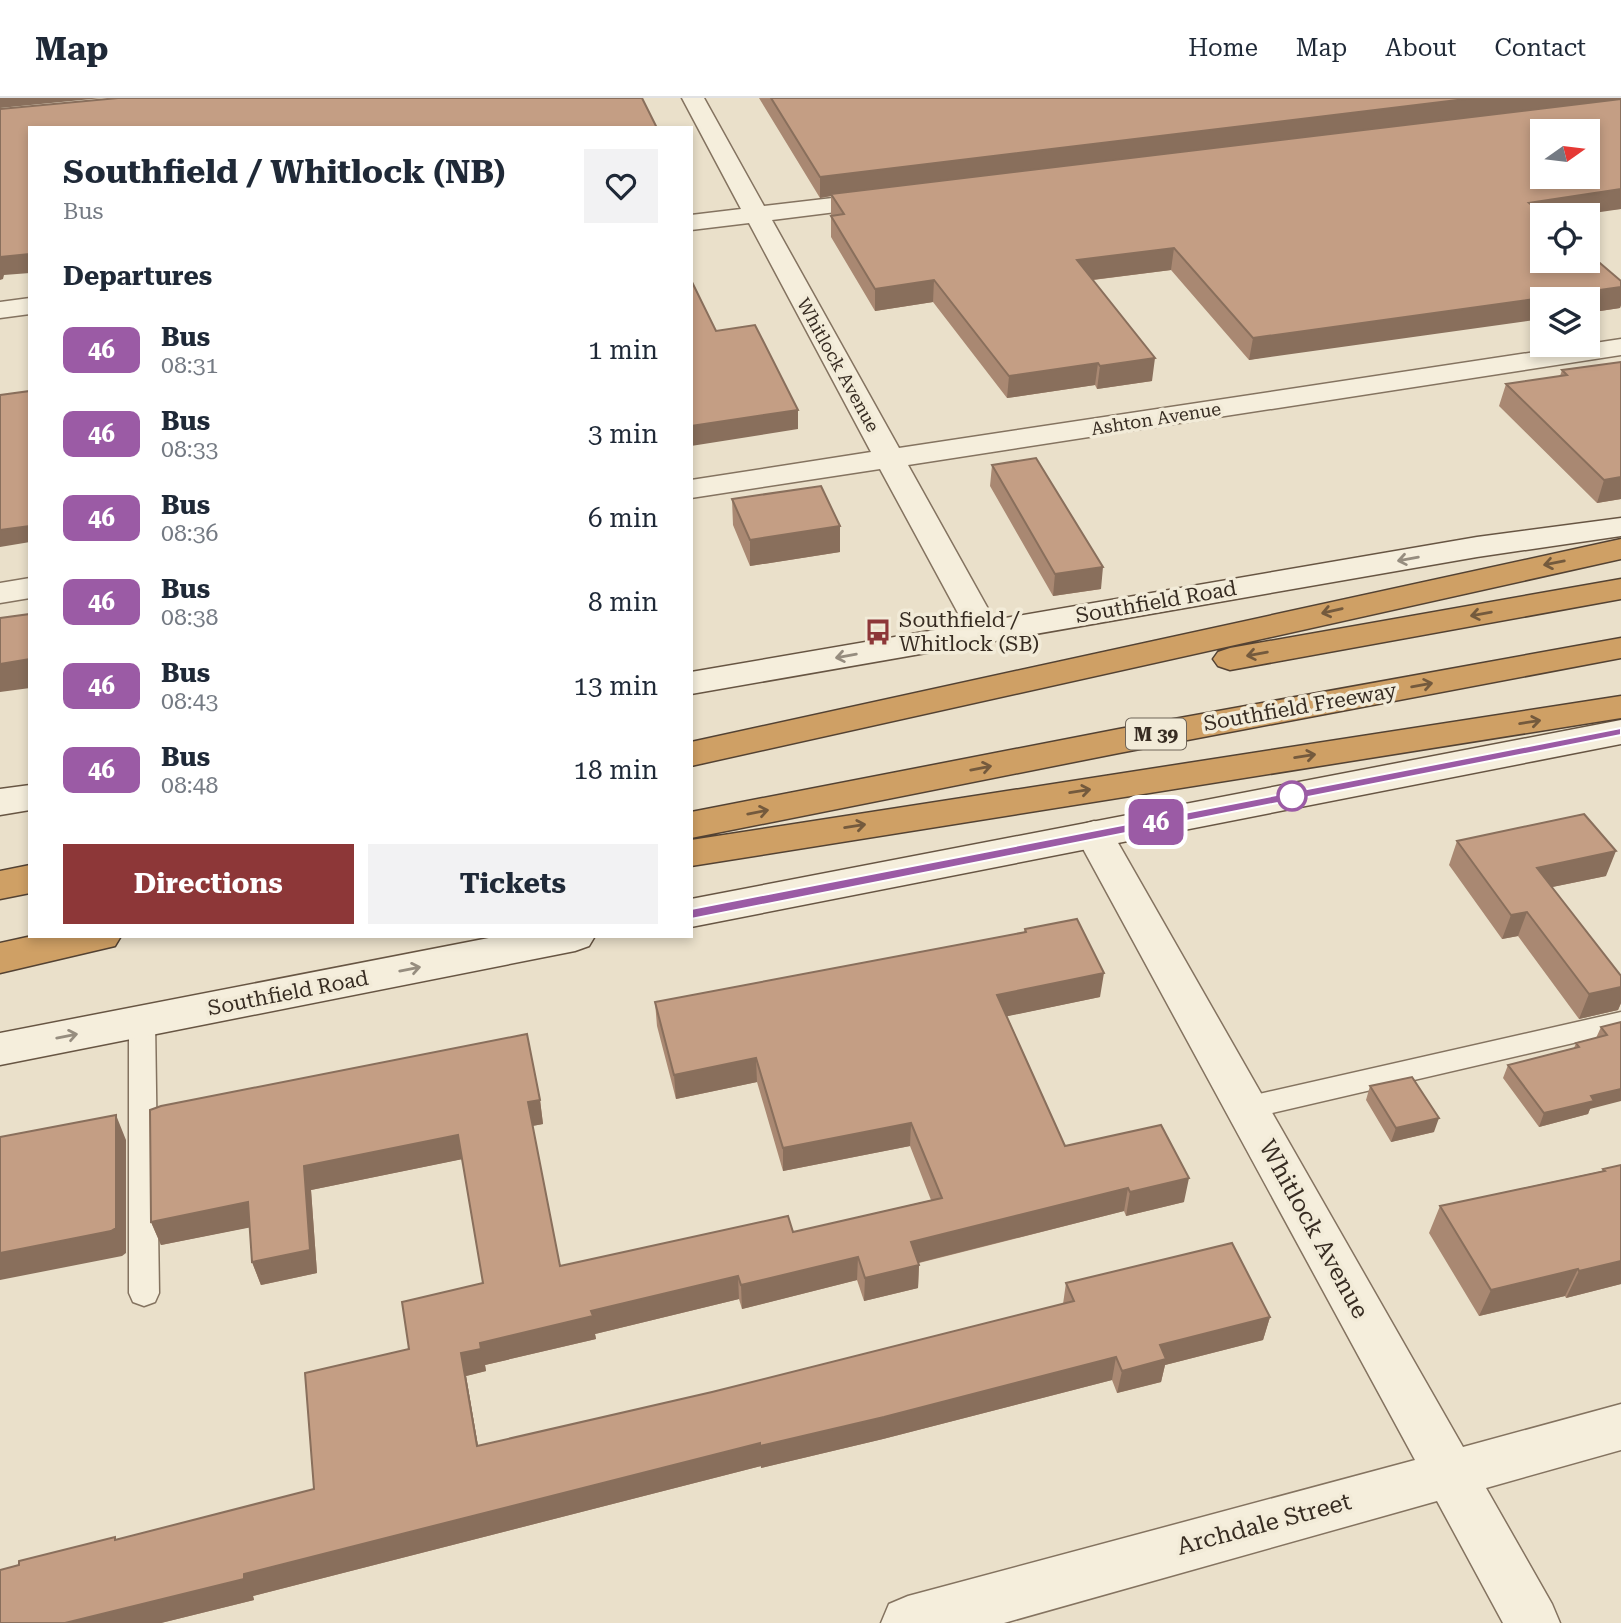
<!DOCTYPE html>
<style>
:root{--surface:#fff;--page:#f2f2f3;--text:#1f2937;--muted:#747a83;--line:#e0e1e3;--accent:#8d3738}
body{margin:0;font-family:"Roboto Serif",serif;background:var(--page);color:var(--text);height:100vh;display:flex;flex-direction:column;font-size:26px;white-space:nowrap}
*{box-sizing:border-box;margin:0}
p{font-size:23px;color:var(--muted)}
.icon{flex:none;width:38px;height:38px;fill:none;stroke:currentColor;stroke-width:2;stroke-linecap:round;stroke-linejoin:round}
.map{position:relative;flex:1;overflow:hidden}
.side{position:absolute;left:28px;top:28px;width:665px;height:812px;display:flex;flex-direction:column;background:var(--surface);border-radius:0px;box-shadow:0 4px 10px #0003}
.side>*{flex:none}
.badge{padding:0 14px;border-radius:10px;font-size:24px;line-height:46px}
.needle{width:46px;rotate:76deg}
.fabs{position:absolute;left:1530px;top:21px;display:grid;gap:14px}
.fabs a{display:grid;place-items:center;width:70px;height:70px;border-radius:0px;background:var(--surface);box-shadow:0 4px 10px #0003;font-size:35px}
.map>.badge{position:absolute;translate:-50% -50%;box-shadow:0 0 0 4px #fff}
h2{padding:0 35px;font-size:26px;line-height:63px}
.round{display:grid;place-items:center;flex:none;width:74px;height:74px;border-radius:0px;background:var(--page)}
.summary{display:flex;align-items:center;justify-content:space-between;height:119px;padding:0 35px}
h1{font-size:33px;font-weight:700;line-height:52px}
.primary-button{display:flex;gap:14px;margin-top:auto;padding:14px 35px}
.primary-button a{flex:1;height:80px;border-radius:0px;background:var(--accent);color:#fff;font-size:28px;font-weight:700;line-height:80px;text-align:center}
.primary-button a+a{background:var(--page);color:var(--text)}
ul{padding:0;list-style:none}
li{display:flex;align-items:center;gap:21px;height:84px;padding:0 35px}
li div{flex:1}
li b{display:block;font-size:26px}
li em{font-style:normal}
li .badge{min-width:77px;font-weight:700;text-align:center}
header{display:flex;align-items:center;gap:42px;box-sizing:border-box;height:98px;padding:0 35px;background:var(--surface);border-bottom:2px solid var(--line)}
header strong{font-size:33px}
nav{display:flex;gap:38px;margin-inline-start:auto;font-size:24px}
.map>svg:first-child{display:block}
.lines{fill:none;stroke-linecap:round;stroke-linejoin:round}
.lane-casing{stroke:#847360;stroke-width:3}
.street-casing{stroke:#847360;stroke-width:3}
.secondary-casing{stroke:#675543;stroke-width:3}
.highway-casing{stroke:#534233;stroke-width:3}
.lane{fill:#f5eedc;fill-rule:evenodd}
.street{fill:#f5eedc;fill-rule:evenodd}
.secondary{fill:#f5eedc;fill-rule:evenodd}
.highway{fill:#cfa065;fill-rule:evenodd}
.wall{fill:#a98872}
.shaded-wall{fill:#896f5c}
.building{fill:#c49e84;stroke:#896f5c;stroke-width:2;fill-rule:evenodd}
.oneway{stroke:#968d7f}
.oneway2{stroke:#745a3d}
.line{fill:#9b5ba5;stroke:#fff;stroke-width:2}
.stop-dot{fill:#fff;stroke:#9b5ba5;stroke-width:3.5}
.labels{text-anchor:middle;stroke-width:7;stroke-linejoin:round;paint-order:stroke}
.far-street-label{font-size:18px;fill:#372c22;stroke:#f2ebd8}
.shield{fill:#f2ebd8;stroke:#6f6559;stroke-width:2}
.shield-label{font-size:19px;font-weight:bold;fill:#372c22}
.street-label{font-size:21px;fill:#372c22;stroke:#f2ebd8}
.poi-label{font-size:21px;fill:#372c22;stroke:#f2ebd8;text-anchor:start}
.near-street-label{font-size:24px;fill:#372c22;stroke:#f2ebd8}
</style>
<header>
<strong>Map</strong>
<nav><a>Home</a><a>Map</a><a>About</a><a>Contact</a></nav>
</header>
<div class="map">
<svg width="1621" height="1525" viewBox="0 0 1621 1525">
<rect width="100%" height="100%" fill="#eae0ca"/>
<g class="lines">
<g class="lane-casing">
<path id="lane" d="M142,913L151,916L155,923L159,1195L155,1204L144,1208L133,1204L129,1195V923L133,916Z
M1621,914V934L1246,1021L1236,1018L1232,1010L1236,1002L1246,999Z"/>
</g>
<g class="street-casing">
<path id="street" d="M682,0H704L764,108L884,94L893,96L896,101L893,106L884,108L772,122L899,350L1621,241V257L908,367L1001,534L996,541L984,544L972,541L880,371L691,400V382L871,354L749,125L691,132V117L741,111Z
M30,200V216L0,220V204Z
M30,480V500L0,505V485Z
M1094,723L1107,727L1113,736L1463,1349L1621,1306V1352L1486,1390L1552,1506L1560,1525H1503L1437,1403L1004,1525H881L889,1506L908,1498L1415,1362L1075,736L1081,727Z"/>
</g>
<g class="secondary-casing">
<path id="secondary" d="M1621,420V438L1477,459L691,596V574L1477,439Z
M1621,622V646L691,829V801Z
M30,687V712L0,717V691Z
M499,838H595L589,848L575,853L0,967V935Z"/>
</g>
<g class="highway-casing">
<path id="highway" d="M1621,441V461L691,668V644Z
M1621,481V501L1230,572L1218,568L1213,561L1218,554L1230,550Z
M1621,540V560L1119,655L691,740V714L1119,631Z
M1621,598V620L691,768V742Z
M30,767V795L0,801V773Z
M32,838H121L115,848L0,875V845Z"/>
</g>
<use href="#lane" class="lane"/>
<use href="#street" class="street"/>
<use href="#secondary" class="secondary"/>
<use href="#highway" class="highway"/>
</g>
<path class="wall" d="M759,0H1621V111L1542,117L1621,183V207L1620,210L1587,215V201L1249,262L1171,172L1093,182L1152,283L1097,291L1095,287L1007,300L933,204L875,213L831,139V98L820,100Z
M1621,264V401L1597,405L1499,308L1506,286L1560,278L1562,272Z
M992,367L1101,491L1053,498L990,388Z
M732,401L840,454L750,468L733,427Z
M1457,743L1606,778L1552,789L1621,878V905L1618,912L1579,921L1518,838L1502,841L1449,767Z
M1025,831L1100,899L1007,918L1065,1048L1184,1104L1126,1118L1124,1113L919,1165L918,1190L864,1203L857,1182L742,1211L739,1201L595,1236L596,1241L485,1267L486,1273L466,1278L478,1348L712,1294L1063,1206L1066,1185L1270,1219L1263,1242L1165,1267L1161,1284L1117,1295L1112,1282L883,1341L761,1370V1368L253,1498L254,1502L161,1525H0L116,1442L314,1391L409,1251L483,1185L462,1061L311,1092L317,1175L261,1187L252,1164L250,1129L161,1147L151,1124L540,1002L543,1026L532,1028L560,1168L793,1134L931,1102L910,1048L783,1073L757,984L676,1001L657,928L655,904L1024,834Z
M1621,924L1588,1016L1539,1029L1503,980L1508,967L1574,950L1576,945L1596,940L1601,929Z
M1370,988L1434,1034L1391,1044L1366,1002Z
M1621,1067V1186L1566,1200L1565,1198L1479,1218L1429,1135L1440,1108L1602,1073L1603,1071Z"/>
<path class="shaded-wall" d="M0,0H102L0,10Z
M1474,0H1621V1L831,96V98L820,100V79Z
M1621,91V111L1580,117H1542L1529,105Z
M1174,150L1171,172L1075,184L1077,162Z
M30,156V175L4,177L3,181L0,182V159Z
M934,182L933,204L875,213V191Z
M1621,189V207L1620,210L1587,215V201H1542V221L1249,262L1253,240Z
M1155,260L1152,283L1097,291L1100,268Z
M1098,265L1095,287L1007,300L1009,278Z
M798,312V331L691,348V328Z
M1621,379V401L1597,405L1604,382Z
M30,428V444L0,449V432Z
M840,428V454L750,468V442Z
M1103,469L1101,491L1053,498L1055,476Z
M30,561V590L0,594V566Z
M1616,753L1606,778L1528,794L1537,770Z
M1527,814L1518,838L1502,841L1511,817Z
M1104,875L1100,899L994,921L997,897Z
M1621,889V905L1618,912L1579,921L1589,896Z
M756,960L757,984L676,1001L674,977Z
M1621,991V1003L1590,1011L1588,1016L1539,1029L1544,1015L1591,998Z
M540,1002L543,1026L532,1028L528,1004Z
M116,1017L126,1042V1155L122,1158L0,1182V1155Z
M1439,1020L1434,1034L1391,1044L1396,1030Z
M911,1025L910,1048L783,1073V1050Z
M458,1037L463,1061L311,1092L317,1175L261,1187L252,1164L304,1068Z
M1189,1080L1184,1104L1126,1118L1130,1094Z
M1128,1090L1124,1113L909,1167L911,1144Z
M248,1104L257,1128L161,1147L151,1124Z
M858,1159L857,1182L742,1211L741,1187Z
M1621,1163V1186L1566,1200L1579,1173Z
M919,1167L918,1190L864,1203L865,1180Z
M1578,1171L1565,1198L1479,1218L1491,1192Z
M738,1178L739,1201L595,1236L596,1241L485,1267L486,1273L466,1278L482,1371L477,1348L461,1255L480,1245L591,1213Z
M1270,1219L1263,1242L1165,1267L1161,1284L1117,1295L1122,1273L1160,1247Z
M1116,1259L1112,1282L883,1341L761,1370L760,1348Z
M760,1345L761,1368L253,1498L254,1502L161,1525H65L244,1476Z"/>
<path class="building" d="M118,0H642L657,30H30V156L0,159V11Z
M771,0H1474L820,79Z
M1621,1V91L1529,105L1544,117H1542V163H1587V154L1621,183V189L1253,240L1174,150L1077,162L1155,260L1100,268L1098,265L1009,278L934,182L875,191L831,118L844,116L831,96ZM1542,33H1587V79H1542Z
M691,182L716,233L755,227L798,312L691,328Z
M1621,264V379L1604,382L1506,286L1567,277L1562,272Z
M30,293V428L0,432V297Z
M1036,360L1103,469L1055,476L992,367Z
M821,388L840,428L750,442L732,401Z
M30,516V561L0,566V520Z
M1584,716L1616,753L1537,770L1621,878V889L1589,896L1527,814L1511,817L1457,743Z
M1077,821L1104,875L997,897L1065,1048L1161,1027L1189,1080L1130,1094L1128,1090L911,1144L919,1167L865,1180L858,1159L741,1187L738,1178L591,1213L593,1218L480,1245L481,1251L461,1255L477,1348L712,1294L1074,1203L1066,1185L1232,1145L1270,1219L1160,1247L1166,1261L1122,1273L1116,1259L884,1319L760,1348V1345L244,1476V1481L65,1525H0V1472L19,1467V1463L115,1439V1442L314,1391L305,1275L409,1251L402,1204L483,1185L458,1037L304,1068L310,1152L252,1164L248,1104L151,1124L150,1012L161,1008L527,936L540,1002L528,1004L560,1168L788,1118L793,1134L942,1100L911,1025L783,1050L756,960L674,977L655,904L1026,834L1025,831Z
M1621,924V991L1591,998L1594,1003L1544,1015L1508,967L1579,949L1576,945L1607,937L1601,929Z
M1412,979L1439,1020L1396,1030L1370,988Z
M116,1017V1130L111,1133L0,1155V1039Z
M1621,1067V1163L1579,1173L1578,1171L1491,1192L1440,1108L1605,1073L1603,1071Z"/>
<defs><path id="oneway-shaft" d="M-6 0H5M1.5-3L5.5 0L1.5 3" fill="none" stroke-width="1.6" stroke-linecap="round" stroke-linejoin="round" transform="scale(1.75)"/></defs>
<g class="oneway">
<use href="#oneway-shaft" transform="translate(1408 461) rotate(170)"/>
<use href="#oneway-shaft" transform="translate(846 558) rotate(170)"/>
<use href="#oneway-shaft" transform="translate(410 871) rotate(-11)"/>
<use href="#oneway-shaft" transform="translate(67 938) rotate(-11)"/>
</g>
<g class="oneway2">
<use href="#oneway-shaft" transform="translate(1554 465) rotate(169)"/>
<use href="#oneway-shaft" transform="translate(1332 513) rotate(167)"/>
<use href="#oneway-shaft" transform="translate(1481 516) rotate(170)"/>
<use href="#oneway-shaft" transform="translate(1257 556) rotate(170)"/>
<use href="#oneway-shaft" transform="translate(1422 587) rotate(-10)"/>
<use href="#oneway-shaft" transform="translate(1530 624) rotate(-9)"/>
<use href="#oneway-shaft" transform="translate(1305 658) rotate(-9)"/>
<use href="#oneway-shaft" transform="translate(981 670) rotate(-11)"/>
<use href="#oneway-shaft" transform="translate(1080 693) rotate(-9)"/>
<use href="#oneway-shaft" transform="translate(758 714) rotate(-11)"/>
<use href="#oneway-shaft" transform="translate(855 728) rotate(-9)"/>
</g>
<path class="line" d="M1621,630V637L691,821L684,816L691,811Z"/>
<defs>
<g id="bus-bare" transform="scale(2.1)"><path d="M-5-6H5V4H4V6H2V4H-2V6H-4V4H-5ZM-3.5-4V0h7V-4ZM-3.5 1.2v1.5H-2V1.2ZM2 1.2v1.5H3.5V1.2Z" fill="#8d3738" stroke="#f2ebd8" stroke-width="2.5" paint-order="stroke"/></g>
</defs>
<g fill-rule="evenodd">
<use href="#bus-bare" x="878" y="534"/>
</g>
<circle class="stop-dot" cx="1292" cy="698" r="14"/>
<g class="labels">
<g class="far-street-label">
<text transform="translate(838 267) rotate(61)" y="6">Whitlock Avenue</text>
<text transform="translate(1156 321) rotate(-9)" y="6">Ashton Avenue</text>
</g>
<rect class="shield" x="1126" y="620.5" width="60" height="31" rx="5"/>
<g class="shield-label">
<text x="1156" y="643">M 39</text>
</g>
<g class="street-label">
<text transform="translate(1156 504) rotate(-10)" y="7">Southfield Road</text>
<text transform="translate(1300 609) rotate(-10)" y="7">Southfield Freeway</text>
<text transform="translate(288 895) rotate(-11)" y="7">Southfield Road</text>
</g>
<g class="poi-label">
<text x="899" y="529">Southfield /<tspan x="899" dy="24">Whitlock (SB)</tspan></text>
</g>
<g class="near-street-label">
<text transform="translate(1314 1131) rotate(61)" y="8">Whitlock Avenue</text>
<text transform="translate(1264 1426) rotate(-15)" y="8">Archdale Street</text>
</g>
</g>
</svg>
<div class="fabs">
<a><svg class="needle" viewBox="-14 -14 28 28"><path d="M0-13l5 13h-10z" fill="#e53935"/><path d="M0 13l5-13h-10z" fill="#747a83"/></svg></a>
<a><svg class="icon" aria-label="locate" viewBox="0 0 24 24"><circle cx="12" cy="12" r="6"/><path d="M12 2v4M12 18v4M2 12h4M18 12h4"/></svg></a>
<a><svg class="icon" aria-label="layers" viewBox="0 0 24 24"><path d="M12 4l9 5-9 5-9-5zM3 14l9 5 9-5"/></svg></a>
</div>
<b class="badge" style="left:1156px;top:724px;background:#9b5ba5;color:#fff">46</b>
<section class="side">
<div class="summary"><div><h1>Southfield / Whitlock (NB)</h1><p>Bus</p></div><a class="round"><svg class="icon" aria-label="heart" viewBox="0 0 24 24"><path d="M12 20l-8-8c-3-5 5-10 8-4 3-6 11-1 8 4z"/></svg></a></div>
<h2>Departures</h2>
<ul>
<li><span class="badge" style="background:#9b5ba5;color:#fff">46</span><div><b>Bus</b><p>08:31</p></div><em>1 min</em></li>
<li><span class="badge" style="background:#9b5ba5;color:#fff">46</span><div><b>Bus</b><p>08:33</p></div><em>3 min</em></li>
<li><span class="badge" style="background:#9b5ba5;color:#fff">46</span><div><b>Bus</b><p>08:36</p></div><em>6 min</em></li>
<li><span class="badge" style="background:#9b5ba5;color:#fff">46</span><div><b>Bus</b><p>08:38</p></div><em>8 min</em></li>
<li><span class="badge" style="background:#9b5ba5;color:#fff">46</span><div><b>Bus</b><p>08:43</p></div><em>13 min</em></li>
<li><span class="badge" style="background:#9b5ba5;color:#fff">46</span><div><b>Bus</b><p>08:48</p></div><em>18 min</em></li>
</ul>
<div class="primary-button"><a>Directions</a><a>Tickets</a></div>
</section>
</div>
